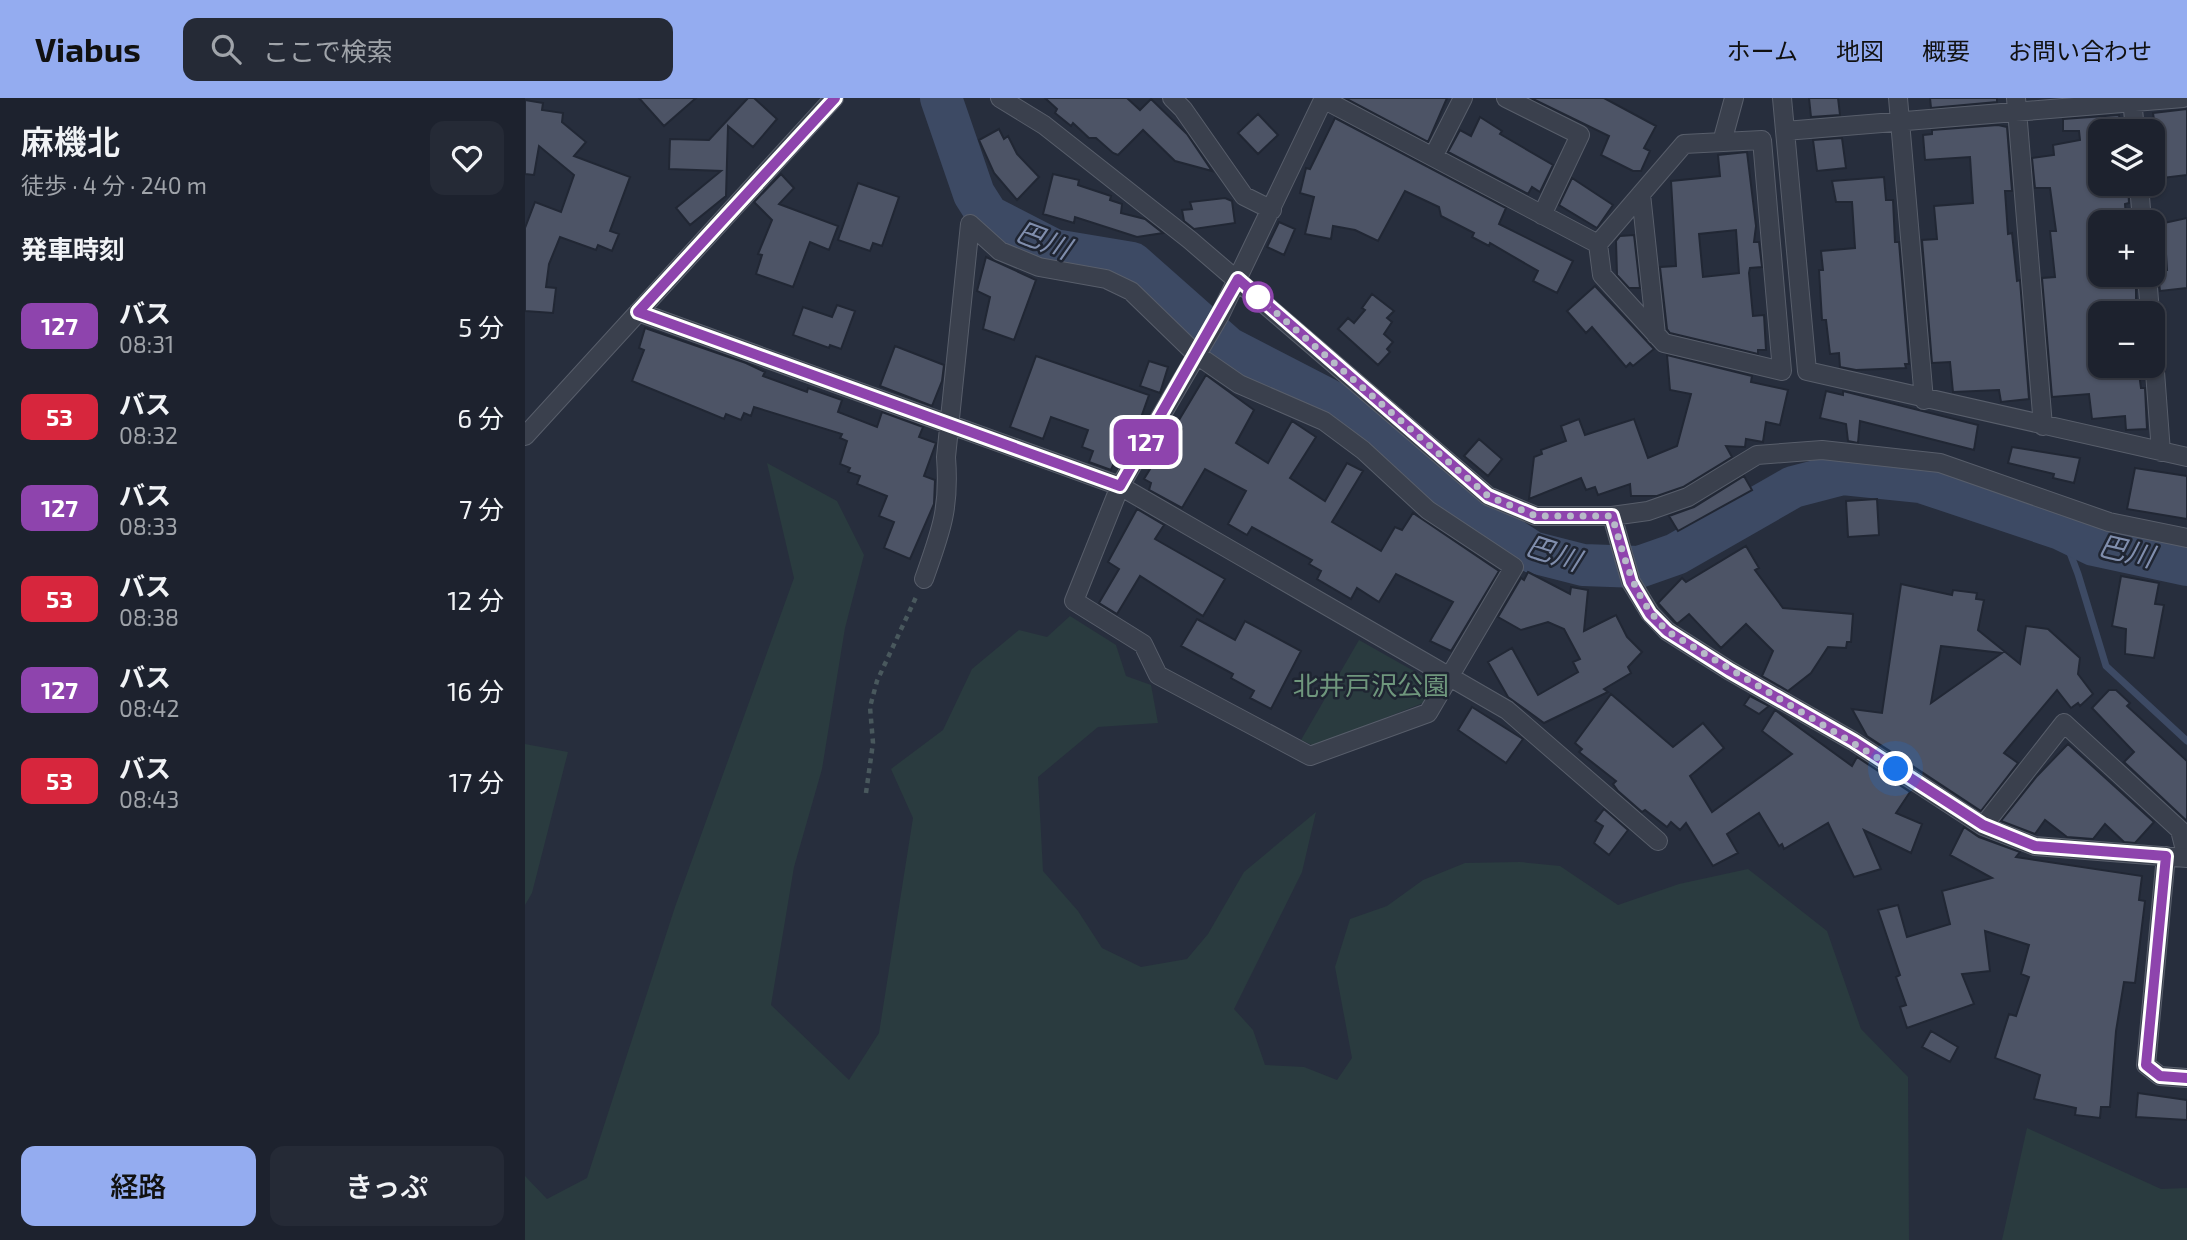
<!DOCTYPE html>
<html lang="ja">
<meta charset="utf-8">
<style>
:root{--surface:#1d222e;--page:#252a36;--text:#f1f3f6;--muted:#a0a4aa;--line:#3b3f4a;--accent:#94acf0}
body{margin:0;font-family:"Exo 2","Noto Sans JP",sans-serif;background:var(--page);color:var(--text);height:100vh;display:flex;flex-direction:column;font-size:26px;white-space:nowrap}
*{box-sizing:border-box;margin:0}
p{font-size:23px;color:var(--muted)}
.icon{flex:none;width:38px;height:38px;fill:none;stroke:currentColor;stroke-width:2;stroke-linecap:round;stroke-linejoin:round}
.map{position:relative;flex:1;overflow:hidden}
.drawer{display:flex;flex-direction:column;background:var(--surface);width:525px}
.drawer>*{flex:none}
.badge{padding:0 14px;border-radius:10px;font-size:24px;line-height:46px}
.tools{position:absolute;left:1563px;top:21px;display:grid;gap:14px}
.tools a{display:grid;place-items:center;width:77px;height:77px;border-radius:14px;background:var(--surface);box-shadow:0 2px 5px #0004,0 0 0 2px var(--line);font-size:35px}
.you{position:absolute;width:35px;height:35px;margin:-18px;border:5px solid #fff;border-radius:50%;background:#1a73e8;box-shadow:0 0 0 10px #1a73e833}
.map>.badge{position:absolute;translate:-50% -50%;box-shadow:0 0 0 4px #fff}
h2{padding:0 21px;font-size:26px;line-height:63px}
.round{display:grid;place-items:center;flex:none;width:74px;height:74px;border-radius:14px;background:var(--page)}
.overview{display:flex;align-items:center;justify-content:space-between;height:119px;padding:0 21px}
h1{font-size:33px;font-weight:600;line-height:52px}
.action{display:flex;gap:14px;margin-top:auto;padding:14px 21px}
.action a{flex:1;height:80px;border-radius:14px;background:var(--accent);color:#111;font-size:28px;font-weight:600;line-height:80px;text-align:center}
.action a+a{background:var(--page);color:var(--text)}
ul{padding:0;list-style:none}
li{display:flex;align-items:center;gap:21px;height:91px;padding:0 21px}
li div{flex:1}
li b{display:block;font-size:26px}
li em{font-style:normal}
li .badge{min-width:77px;font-weight:700;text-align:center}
header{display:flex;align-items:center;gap:42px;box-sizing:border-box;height:98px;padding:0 35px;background:var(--accent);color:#111}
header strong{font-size:33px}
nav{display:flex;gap:38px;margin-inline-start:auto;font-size:24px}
.search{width:490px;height:63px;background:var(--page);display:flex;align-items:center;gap:18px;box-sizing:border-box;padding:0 24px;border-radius:14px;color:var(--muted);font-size:26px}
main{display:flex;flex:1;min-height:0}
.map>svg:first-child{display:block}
.green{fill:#2a3b3f}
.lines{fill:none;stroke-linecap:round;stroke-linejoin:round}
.stream{stroke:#3d4a64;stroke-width:7}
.river{stroke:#3d4a64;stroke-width:42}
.building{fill:#4d5466;stroke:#212734;stroke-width:2;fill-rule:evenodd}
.street-casing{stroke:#585e6b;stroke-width:20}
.path{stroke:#49585d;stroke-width:4.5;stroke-dasharray:5 5;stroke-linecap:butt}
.street{stroke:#3a404d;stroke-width:18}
.line-casing{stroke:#fff;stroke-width:16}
.line{stroke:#8e44ad;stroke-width:10}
.walk{stroke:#b7bbc8;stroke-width:7;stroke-dasharray:0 12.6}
.stop-dot{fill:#fff;stroke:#8e44ad;stroke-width:3.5}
.labels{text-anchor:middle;stroke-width:5;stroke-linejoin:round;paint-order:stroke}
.park-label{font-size:26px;fill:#6f977d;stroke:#1f2532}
.water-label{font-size:28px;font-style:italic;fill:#808ead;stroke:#1f2532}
</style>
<header>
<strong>Viabus</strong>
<div class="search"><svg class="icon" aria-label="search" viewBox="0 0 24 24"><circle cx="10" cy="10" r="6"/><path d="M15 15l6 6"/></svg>ここで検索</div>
<nav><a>ホーム</a><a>地図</a><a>概要</a><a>お問い合わせ</a></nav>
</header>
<main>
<section class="drawer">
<div class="overview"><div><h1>麻機北</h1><p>徒歩 · 4 分 · 240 m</p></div><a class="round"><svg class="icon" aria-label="heart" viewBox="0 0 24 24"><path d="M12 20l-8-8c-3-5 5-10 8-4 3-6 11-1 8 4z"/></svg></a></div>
<h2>発車時刻</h2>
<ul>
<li><span class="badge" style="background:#8e44ad;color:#fff">127</span><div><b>バス</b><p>08:31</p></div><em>5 分</em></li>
<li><span class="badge" style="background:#d7263d;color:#fff">53</span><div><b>バス</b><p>08:32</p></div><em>6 分</em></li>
<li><span class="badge" style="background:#8e44ad;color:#fff">127</span><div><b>バス</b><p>08:33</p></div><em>7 分</em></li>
<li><span class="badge" style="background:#d7263d;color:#fff">53</span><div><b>バス</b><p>08:38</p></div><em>12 分</em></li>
<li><span class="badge" style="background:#8e44ad;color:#fff">127</span><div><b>バス</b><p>08:42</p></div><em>16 分</em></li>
<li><span class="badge" style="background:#d7263d;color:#fff">53</span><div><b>バス</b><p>08:43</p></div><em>17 分</em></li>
</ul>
<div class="action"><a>経路</a><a>きっぷ</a></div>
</section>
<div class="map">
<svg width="1662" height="1142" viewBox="0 0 1662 1142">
<rect width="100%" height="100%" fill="#272e3d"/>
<path class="green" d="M242,365L312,403L339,457L320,530L297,671L269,769L246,907L324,982L354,935L388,720L366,671L418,632L447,571L494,532L522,539L545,518L591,547L601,578L626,587L633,625L573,629L513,679L518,773L553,813L577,850L616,869L662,861L683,836L719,774L791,714L777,774L709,911L728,932L740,967L779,969L812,982L827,960L810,869L825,821L862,808L898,782L940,765L995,764L1035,768L1093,807L1154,786L1223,771L1302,833L1336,931L1383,979L1384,1142H0V1078L22,1101L62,1080L150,809L269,480Z
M834,542L910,585L898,605L789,648L776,642Z
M0,646L43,654L7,795L0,807Z
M1502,1030L1636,1091L1662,1090V1142H1477Z"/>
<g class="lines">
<path class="stream" d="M1536,431L1553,476L1581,568L1662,643"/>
<path class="river" d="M416,0L449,96L463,118L529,152L607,165L703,250L823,312L916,395L1007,454L1058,467L1114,469L1151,456L1268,389L1318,376L1396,384L1536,431L1569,447L1662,467"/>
</g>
<path class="building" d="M114,0H171L139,28Z
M223,0H229L252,21L228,49L203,28L201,98L165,127L151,110L196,73L144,71L145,41L184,42Z
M520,0H602L615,12L626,1L662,36L687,73L650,63L618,32L593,57L588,55L571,40H564L548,25L546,28L530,15L532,11Z
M820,0H922L903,44Z
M1006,0H1079L1131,28L1119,50L1125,53L1116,73H1108L1076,57L1084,38Z
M1284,0H1313L1315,17L1286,19Z
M1405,0H1472V4L1406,10Z
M0,2L18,5L17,12L38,15L37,24L61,44L49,58L105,79L85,133L94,136L87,153L73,147L71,152L35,139L24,166L21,189L31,190L28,215L0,213V130L10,104L36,114L49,77L14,48L9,77L0,76Z
M1662,11V77L1637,80L1628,15Z
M733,16L753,37L733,56L713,35Z
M1594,17L1596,33H1575V90L1603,88L1604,105L1600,106L1601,120L1575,122V177H1611V215H1575V224H1569L1570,268H1613L1616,290H1620L1622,331L1601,332L1600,318L1567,321L1564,296L1527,299L1517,180L1530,179L1525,133H1531L1525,90H1510L1507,60L1529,57L1528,47L1555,42L1554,33H1538V21Z
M955,19L977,33L975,36L1028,67L1015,94L1007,89L1003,96L923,54L935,32L946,38Z
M810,20L981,110L974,126L1048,163L1032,195L1008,183L1013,173L965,145L964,148L947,139L949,135L916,118L914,109L880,93L853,143L830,132L808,128L806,141L780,136L789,99L775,95L781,70L785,71Z
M1473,27L1482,29L1487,93H1480L1483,136L1487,135L1492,183L1495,182L1504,301L1476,304L1474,292L1428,294L1425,264L1407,265L1397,142L1412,141L1409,108L1448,105L1445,59L1400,62L1398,37L1407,36V32Z
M474,31L479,41L483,38L492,56L514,79L492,102L469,75L454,42Z
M1317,40L1321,70L1292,73L1288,42Z
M1222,54L1231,128L1229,144H1234L1237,169L1225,170L1224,175L1228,218L1239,217L1241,252H1233V256L1145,235L1142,231L1135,169L1151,168L1146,83L1195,78L1193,57ZM1211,132L1214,175L1178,179L1174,136Z
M256,76L269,90L254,106L313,128L304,152L285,144L268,189L231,176L237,157L233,156L247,122L229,104Z
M528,76L554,82L553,87L586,98L585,102L597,106L596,115L620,121L638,135L612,139L550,119L549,125L518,116Z
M1359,79L1361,102H1368L1370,144H1374L1384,266H1380L1381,270L1331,272L1315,269L1314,255L1305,256L1301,222H1297L1294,172H1298L1296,153L1330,150L1327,104H1311L1307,83Z
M1047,80L1088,107L1072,130L1034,107Z
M333,85L374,99L357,148L348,145L345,153L313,142Z
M700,100L707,103L710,125L669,131L659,123L657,112L667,111L665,104Z
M1662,120V190L1635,193L1633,177H1640V172H1642L1639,125Z
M754,124L770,131L759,157L742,149Z
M1109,137L1115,190H1104L1092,177L1091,143L1095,138Z
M461,159L511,182L489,242L458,231L465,199L452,193Z
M1070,188L1129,251L1108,268L1105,265L1101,269L1067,229L1061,235L1042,213Z
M847,196L869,213L862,220L867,224L859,236L868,244L862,251L865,254L853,267L813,231L823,220L829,225L840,212L837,210Z
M312,207L330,213L316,251L305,247L304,250L268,237L278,209L307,219Z
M120,230L221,265L240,274L238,278L282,294L283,290L317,302L313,314L352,329L357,314L398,329L394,339L411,345L399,378L410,382L409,406L385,461L359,450L369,424L354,418L362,398L332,386L335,378L323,374L325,370L315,366L322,343L315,340L317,336L229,309L226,318L219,315L216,322L201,316L199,321L107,283L119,252L114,250Z
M370,248L419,267L417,283L407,308L355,288Z
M1142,257L1227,278L1226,284L1263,292L1255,327L1241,324L1238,344L1221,341L1220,349L1201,348L1207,359L1158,389L1132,398H1106L1105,386L1073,397L1070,389L1061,392L1056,380L1004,401L1009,359L1017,356L1016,352L1041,343L1036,328L1054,321L1060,337L1109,321L1123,360L1152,348L1166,296L1145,292Z
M511,258L624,297L607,345L595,365L590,362L586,372L564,364L568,353L557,349L563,332L526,319L518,341L485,329Z
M624,263L643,269L635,295L615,288Z
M681,277L729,312L711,345L743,365L767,323L791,339L765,380L800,403L822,365L838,373L807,424L856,453L870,429L877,432L888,415L974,473L926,553L905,543L928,504L871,476L854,504L832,490L826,501L792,481L796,473L784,466L787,462L727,429L722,437L703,426L721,393L680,371L657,410L624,392L626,385L619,381L633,358L640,362L657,331L651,327Z
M1301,293L1318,297V293L1453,327L1449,352L1335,323L1333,345L1323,343L1321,326L1295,320Z
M954,341L977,361L963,378L939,358Z
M1487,349L1555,360L1549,385L1528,380L1529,376L1483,365Z
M1610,370L1662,378V421L1602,411Z
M1219,378L1227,392L1153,433L1144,418L1169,409Z
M1352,401L1354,437L1323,439L1321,403Z
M612,411L639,427L630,441L700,481L678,518L615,478L592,516L574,505L594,471L583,464Z
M1221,448L1234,470L1230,472L1258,510L1328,516L1326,544H1322L1321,550L1303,549L1286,575L1263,593L1237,578L1248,553L1221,526L1196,550L1164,516L1152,526L1133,505L1157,480L1161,484Z
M1003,474L1045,496L1046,489L1063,492L1059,533L1091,517L1102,539L1117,554L1103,569L1106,575L1079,591L1083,594L1019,625L983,599L963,564L987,550L1013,597L1053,574L1048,564L1055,561L1039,531L1023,524L996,532L973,519L996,480L999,482Z
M1596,478L1634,485L1630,506L1639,507L1629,560L1600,556L1601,531L1587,528Z
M1376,486L1427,497L1428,492L1452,495L1451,501L1459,502L1453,532L1495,566L1501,528L1523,531L1555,560L1553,576L1568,596L1555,608L1553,605L1546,610L1532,592L1479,655L1493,665L1456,713L1342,638L1327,611L1357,615ZM1416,548L1477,555L1406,605Z
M672,521L710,542L720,523L776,553L746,611L725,600L729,593L706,580L708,576L656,548Z
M1584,592H1591L1605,605L1602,608L1662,663V723L1599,664L1609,654L1567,610Z
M1086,596L1148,649L1178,625L1199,650L1165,678L1187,714L1267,656L1237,633L1250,612L1327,668L1332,659L1385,694L1371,715L1397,726L1386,755L1339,732L1356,771L1329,779L1303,725L1259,751L1257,746L1254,748L1234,715L1202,736L1213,755L1188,768L1161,725L1155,732L1146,724L1142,729L1120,712L1117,714L1093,693L1088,686L1091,683L1054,654L1057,651L1050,645Z
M1225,598L1244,608L1234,616L1219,607Z
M947,609L998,641L981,665L933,632Z
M1543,646L1629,724L1610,745L1599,744L1580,726L1568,741L1542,739L1520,722L1510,736L1476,723L1512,678Z
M1079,711L1103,732L1084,757L1069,745L1078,728L1070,723Z
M1439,729L1454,739L1495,754L1491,759L1617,778L1614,802L1620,803L1610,885L1599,884L1591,933L1585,1009H1576L1575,1020L1550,1017L1551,1010L1509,1001L1515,977L1470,960L1484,916L1491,918L1504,879L1496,876L1504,847L1460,833L1465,873L1437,876L1449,906L1382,930L1375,909L1381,907L1371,879L1375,877L1353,812L1373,807L1382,839L1425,826L1417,793L1467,780L1425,757Z
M1406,933L1433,949L1425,964L1397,949Z
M1613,995L1662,1002V1022L1611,1019Z"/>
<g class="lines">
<g class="street-casing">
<path id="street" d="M475,0L519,27L665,142L963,398L1011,418H1087L1123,413L1163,399L1232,357L1297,352L1415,365L1584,424L1662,440
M647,0L658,11L719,98L747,112
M981,0L1055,37L1017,117
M1257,0L1282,273L1662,359
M1373,0L1399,302
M1491,0L1518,328
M1607,0L1610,33
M798,1L1073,146
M1260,33L1658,0
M1237,42L1257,273L1139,245L1077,177L1073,146L1159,46Z
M1197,44L1209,0
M908,59L938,0
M1614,86L1617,124
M1116,96L1131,237
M1622,177L1625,215
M113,214L595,388L982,612L1133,743
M1628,247L1636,354
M0,338L309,0
M1087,418L1106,484L1125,515L1142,533L1205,573L1328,643L1458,728L1510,748L1662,760
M399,481C416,433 425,411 421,359L445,126L475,153L514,169L581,181L606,193L672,257L714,286L799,323L838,352L903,412L989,469L903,615L785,658L633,577L618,546L549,503L595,388L695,217L799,0
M1458,728L1539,625L1655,732L1662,760
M1641,758L1621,967L1635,978L1662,980"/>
</g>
<path class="path" d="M341,695L348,645L345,609L352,583L392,497"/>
<use href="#street" class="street"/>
</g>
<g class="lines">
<g class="line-casing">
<path id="line" d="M310,0L113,214L595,388L713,181L963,398L1011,418H1087L1106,484L1125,516L1142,533L1205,573L1328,643L1458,727L1510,748L1641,758L1621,967L1635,978L1662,980"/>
</g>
<use href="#line" class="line"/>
<path class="walk" d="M733,199L963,398L1011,418H1087C1102,466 1106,496 1142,533L1371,671"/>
</g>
<circle class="stop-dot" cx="733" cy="199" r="14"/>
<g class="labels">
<g class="park-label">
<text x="846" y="597">北井戸沢公園</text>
</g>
<g class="water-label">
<text transform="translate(518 142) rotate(21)" y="10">巴川</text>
<text transform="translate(1601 453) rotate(13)" y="10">巴川</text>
<text transform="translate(1028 455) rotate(18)" y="10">巴川</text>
</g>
</g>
</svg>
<div class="tools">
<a><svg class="icon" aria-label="layers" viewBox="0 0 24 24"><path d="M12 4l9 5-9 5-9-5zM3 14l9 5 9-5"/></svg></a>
<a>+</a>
<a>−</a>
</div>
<div class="you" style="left:1371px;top:671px"></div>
<b class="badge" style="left:621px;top:344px;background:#8e44ad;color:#fff">127</b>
</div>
</main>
